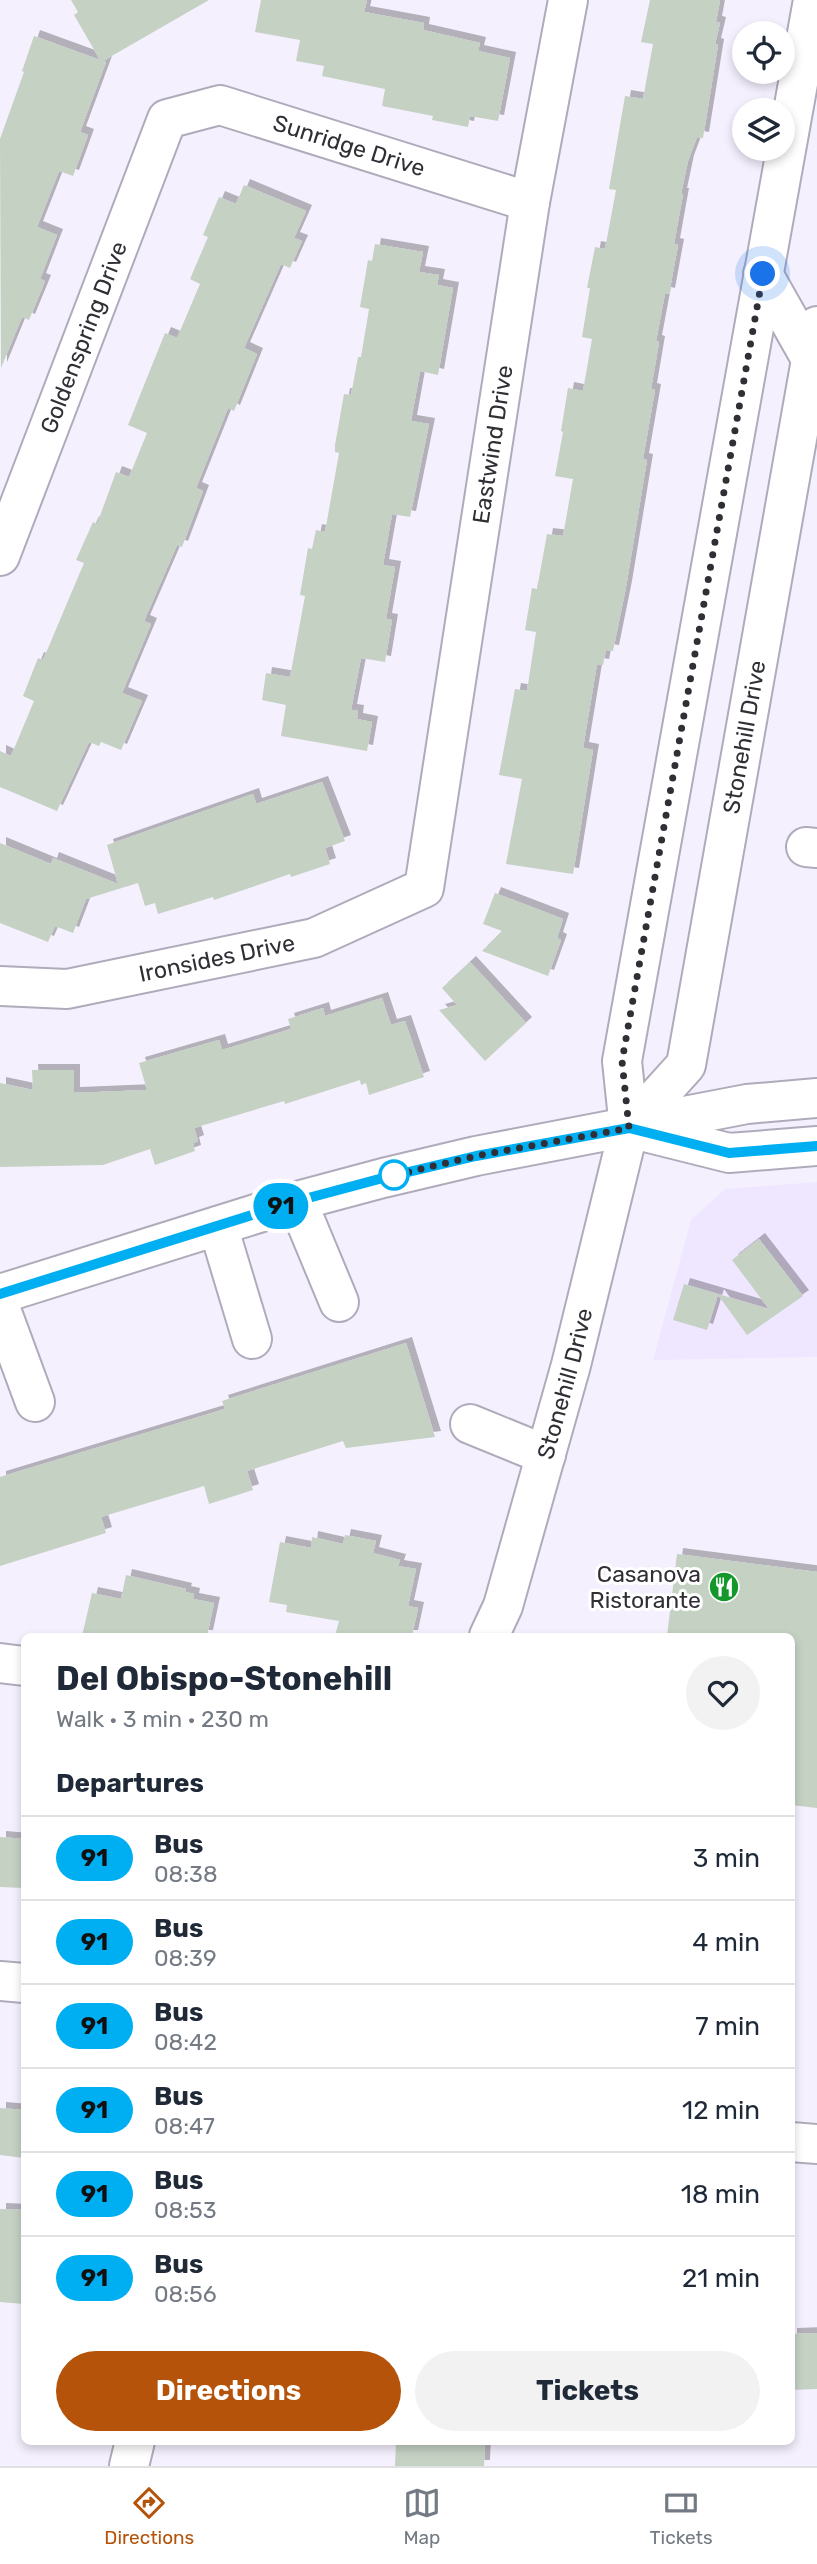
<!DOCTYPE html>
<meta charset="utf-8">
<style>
:root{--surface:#fff;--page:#f2f2f3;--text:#1f2937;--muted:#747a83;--line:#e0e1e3;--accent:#b45309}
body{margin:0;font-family:Rubik,sans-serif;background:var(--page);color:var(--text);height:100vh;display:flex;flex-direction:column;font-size:26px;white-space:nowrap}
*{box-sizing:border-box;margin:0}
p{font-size:23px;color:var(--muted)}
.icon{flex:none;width:38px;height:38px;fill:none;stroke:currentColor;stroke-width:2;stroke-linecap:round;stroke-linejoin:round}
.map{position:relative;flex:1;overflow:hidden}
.drawer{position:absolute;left:21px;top:1633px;width:774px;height:812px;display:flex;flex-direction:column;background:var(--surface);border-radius:10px;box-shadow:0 4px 10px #0003}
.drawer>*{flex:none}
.badge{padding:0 14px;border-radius:23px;font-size:24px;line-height:46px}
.tools{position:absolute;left:732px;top:21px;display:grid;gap:14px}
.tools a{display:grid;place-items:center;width:63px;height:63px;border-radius:50%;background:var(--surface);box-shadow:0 4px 10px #0003;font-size:35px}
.you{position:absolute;width:35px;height:35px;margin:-18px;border:5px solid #fff;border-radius:50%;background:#1a73e8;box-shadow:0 0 0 10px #1a73e833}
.map>.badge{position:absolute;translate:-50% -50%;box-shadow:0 0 0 4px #fff}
h2{padding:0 35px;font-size:26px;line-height:63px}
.round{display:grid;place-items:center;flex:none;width:74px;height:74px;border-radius:37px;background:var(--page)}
.overview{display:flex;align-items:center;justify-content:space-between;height:119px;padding:0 35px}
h1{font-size:33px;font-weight:700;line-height:52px}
.primary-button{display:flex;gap:14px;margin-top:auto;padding:14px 35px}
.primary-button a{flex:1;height:80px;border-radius:42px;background:var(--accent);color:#fff;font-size:28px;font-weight:700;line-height:80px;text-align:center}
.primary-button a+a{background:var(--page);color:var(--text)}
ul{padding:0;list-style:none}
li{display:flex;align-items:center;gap:21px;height:84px;padding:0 35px;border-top:2px solid var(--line)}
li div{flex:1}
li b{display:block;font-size:26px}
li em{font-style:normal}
li .badge{min-width:77px;font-weight:700;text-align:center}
.menu{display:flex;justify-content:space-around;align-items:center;height:98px;border-top:2px solid var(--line);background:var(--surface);font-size:19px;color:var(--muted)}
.menu a{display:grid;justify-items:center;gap:4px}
.menu .active{color:var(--accent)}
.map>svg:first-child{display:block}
.built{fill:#efe7ff}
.building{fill:#c4d1c3;filter:url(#shadow)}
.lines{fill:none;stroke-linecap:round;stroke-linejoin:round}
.minor-casing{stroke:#b0abbb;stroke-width:42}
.major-casing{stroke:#b0abbb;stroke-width:42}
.minor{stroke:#fff;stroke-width:38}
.major{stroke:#fff;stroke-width:38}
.line-casing{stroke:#fff;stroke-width:16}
.line{stroke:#00aff2;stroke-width:10}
.walk{stroke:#312e35;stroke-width:7;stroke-dasharray:0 12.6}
.stop-dot{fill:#fff;stroke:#00aff2;stroke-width:3.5}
.labels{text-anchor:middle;stroke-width:6;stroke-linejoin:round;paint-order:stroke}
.street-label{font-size:23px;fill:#312e35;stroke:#fff}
.poi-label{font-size:23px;fill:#312e35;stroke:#fff;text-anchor:end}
</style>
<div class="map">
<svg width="817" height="2466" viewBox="0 0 817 2466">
<defs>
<filter id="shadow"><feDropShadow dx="6" dy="-6" stdDeviation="0" flood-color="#0004"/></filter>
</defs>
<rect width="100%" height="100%" fill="#f5f0fe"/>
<path class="built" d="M817,1182V1357L653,1360L691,1220L725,1189Z"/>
<path class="building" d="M71,0H209L103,61L106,62L80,132L88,135L73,176L59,171L37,227L57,235L40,279L45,281L29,320L22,317L1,368L0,139L24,72L22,71L34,36L100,60L74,15L78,12Z
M261,0H367L364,12L424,23L423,30L480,43L478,51L510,58L498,121L470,116L468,127L432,120L433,116L382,106L385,89L322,76L324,66L296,61L300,40L255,32Z
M650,0H720L716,22L720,23L715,44L718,45L703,138L697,137L688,161L681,194H683L674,244L678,245L669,294L665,293L656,341L659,342L651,389L655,390L643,459L647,460L626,587L613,651L606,650L603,665L597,664L583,748L593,750L573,874L506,864L522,779L499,775L515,689L527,691L536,632L525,630L532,588L537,589L547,534L563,536L573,479L555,476L563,432L561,431L568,388L583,391L592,339L582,337L590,288H587L595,247L605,249L616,190L609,189L625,96L643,99L653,44L641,42Z
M244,185L306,211L294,238L302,241L290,268L281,264L244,348L257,354L234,411L228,408L196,488L203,491L182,547L177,545L144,621L151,624L122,693L142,701L121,750L101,742L99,746L89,742L57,811L0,787V751L11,756L34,701L23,696L38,658L43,660L84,563L76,560L93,522L97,524L116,472L129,477L147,433L128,425L165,333L177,338L200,284L190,279L208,237L203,235L219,197L236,204Z
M375,244L423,252L419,272L439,275L437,285L453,288L438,375L420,371L411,421L429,424L410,517L392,514L383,565L395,567L386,619L392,620L385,662L361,658L351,710L358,711L357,719L372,722L367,751L281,736L286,705L262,700L266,673L290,677L305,596L300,595L308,548L312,549L316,530L325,532L339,453L335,452V445L344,394L351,395L358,357H361L369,309L360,307L368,260L372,261Z
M322,782L345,841L325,848L330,864L291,877L290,874L214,900L213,897L158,914L155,903L145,906L138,883L86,899L73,933L55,926L48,942L0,923V843L51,864L53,858L118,884L107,845L253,794L256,804Z
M495,893L563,919L557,938L561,940L548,976L482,951L502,931L483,924Z
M470,962L526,1023L485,1061L439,1010L457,1005L442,988Z
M382,998L391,1025L405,1021L424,1077L369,1095L366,1083L361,1085L360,1080L285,1104L284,1101L194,1128L198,1141L193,1143L195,1151L155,1165L150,1149L103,1165L0,1167V1083L33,1090L32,1070H74V1093L147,1090L139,1063L219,1040L222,1050L291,1029L288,1019L323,1008L325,1016Z
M759,1239L803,1296L747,1335L718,1295L707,1330L673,1320L684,1284L769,1309L732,1260Z
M406,1343L435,1437L346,1448L343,1441L247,1471L253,1490L209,1504L204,1486L101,1517L106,1533L0,1566V1477L225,1409L222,1401Z
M345,1535L376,1541L373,1553L400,1560L398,1566L416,1569L408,1606L418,1608L412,1636H335L339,1621L286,1612L287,1605L269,1602L280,1542L311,1548L312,1537L343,1544Z
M677,1554L817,1572V1808L791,1805V1636H667Z
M126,1575L186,1589L185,1592L194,1594L193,1599L214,1603L207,1636H82L92,1593L121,1599Z
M0,1837L24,1839V1888L0,1887Z
M0,2108L24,2110V2158L0,2155Z
M0,2209L24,2210V2304L0,2302Z
M817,2333V2389L791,2390V2334Z
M396,2441H485L484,2466H395Z"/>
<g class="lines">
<g class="minor-casing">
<g id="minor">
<path id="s1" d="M0,556L167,119L220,105L530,202"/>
<path d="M806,847L817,848"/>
<path id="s2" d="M0,986L67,989L314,938L424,888L530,202L568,0"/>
<path d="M297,1201L339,1302"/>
<path d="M218,1226L252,1339"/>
<path d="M0,1307L35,1402"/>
<path d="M470,1424L546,1455"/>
<path d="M0,1663L24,1666"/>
<path d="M0,1981L24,1983"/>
<path d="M791,2142L817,2144"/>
</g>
</g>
<g class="major-casing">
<g id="major">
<path d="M763,274L811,359"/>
<path id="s3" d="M629,1128L686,1065L817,326"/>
<path d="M641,1131L729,1153L817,1146"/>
<path d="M0,1294L297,1201L383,1178L476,1156L747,1104L817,1098"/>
<path id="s4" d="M489,1636L503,1606L571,1365L629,1128L622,1061L813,0"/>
<path d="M129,2466L135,2441"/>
</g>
</g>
<use href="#minor" class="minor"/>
<use href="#major" class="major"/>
</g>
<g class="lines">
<g class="line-casing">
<path id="line" d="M0,1294L297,1201L383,1178L476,1156L629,1128L729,1153L817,1146"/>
</g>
<use href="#line" class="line"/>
<path class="walk" d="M394,1175L383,1178L476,1156L629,1128L622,1061L763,274"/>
</g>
<defs>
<g id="restaurant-disc" transform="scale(1.575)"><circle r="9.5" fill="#14972b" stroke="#fff"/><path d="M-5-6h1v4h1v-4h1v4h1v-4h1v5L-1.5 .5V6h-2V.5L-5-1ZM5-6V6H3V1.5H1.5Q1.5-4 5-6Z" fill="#fff"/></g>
</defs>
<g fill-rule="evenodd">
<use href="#restaurant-disc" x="724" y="1587"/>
</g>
<circle class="stop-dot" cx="394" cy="1175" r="14"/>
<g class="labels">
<g class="street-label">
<text dy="8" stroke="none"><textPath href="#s1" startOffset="658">Sunridge Drive</textPath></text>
<text dy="8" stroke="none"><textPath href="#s1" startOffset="234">Goldenspring Drive</textPath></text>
<text dy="8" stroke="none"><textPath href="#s2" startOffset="889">Eastwind Drive</textPath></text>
<text dy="8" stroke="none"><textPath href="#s3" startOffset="418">Stonehill Drive</textPath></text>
<text dy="8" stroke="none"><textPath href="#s2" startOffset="220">Ironsides Drive</textPath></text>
<text dy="8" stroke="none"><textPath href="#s4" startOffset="264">Stonehill Drive</textPath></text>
</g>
<g class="poi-label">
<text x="701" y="1582">Casanova<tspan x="701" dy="26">Ristorante</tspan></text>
</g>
</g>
</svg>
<div class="tools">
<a><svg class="icon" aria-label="locate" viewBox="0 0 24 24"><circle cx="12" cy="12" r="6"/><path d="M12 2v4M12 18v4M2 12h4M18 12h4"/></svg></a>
<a><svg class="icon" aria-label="layers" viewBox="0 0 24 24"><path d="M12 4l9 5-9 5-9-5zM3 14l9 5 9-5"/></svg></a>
</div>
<div class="you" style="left:763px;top:274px"></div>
<b class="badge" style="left:281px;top:1206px;background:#00aff2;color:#111">91</b>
<section class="drawer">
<div class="overview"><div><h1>Del Obispo-Stonehill</h1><p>Walk · 3 min · 230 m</p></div><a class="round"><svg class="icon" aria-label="heart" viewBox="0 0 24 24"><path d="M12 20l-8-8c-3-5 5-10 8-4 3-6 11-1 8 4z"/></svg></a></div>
<h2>Departures</h2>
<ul>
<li><span class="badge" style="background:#00aff2;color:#111">91</span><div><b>Bus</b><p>08:38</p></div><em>3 min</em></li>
<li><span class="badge" style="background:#00aff2;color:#111">91</span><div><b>Bus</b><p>08:39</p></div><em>4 min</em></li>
<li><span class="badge" style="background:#00aff2;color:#111">91</span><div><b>Bus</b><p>08:42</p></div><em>7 min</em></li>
<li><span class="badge" style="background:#00aff2;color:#111">91</span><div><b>Bus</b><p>08:47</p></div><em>12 min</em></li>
<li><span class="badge" style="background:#00aff2;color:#111">91</span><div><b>Bus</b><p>08:53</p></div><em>18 min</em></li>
<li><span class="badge" style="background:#00aff2;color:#111">91</span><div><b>Bus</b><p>08:56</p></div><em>21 min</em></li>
</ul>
<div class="primary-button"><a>Directions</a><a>Tickets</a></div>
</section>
</div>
<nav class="menu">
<a class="active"><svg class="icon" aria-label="directions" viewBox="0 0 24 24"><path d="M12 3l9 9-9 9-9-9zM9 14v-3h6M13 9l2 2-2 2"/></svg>Directions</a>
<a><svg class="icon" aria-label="map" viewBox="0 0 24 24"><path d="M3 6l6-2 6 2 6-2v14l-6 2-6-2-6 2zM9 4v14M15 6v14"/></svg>Map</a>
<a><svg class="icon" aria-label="tickets" viewBox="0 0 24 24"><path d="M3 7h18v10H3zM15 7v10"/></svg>Tickets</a>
</nav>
